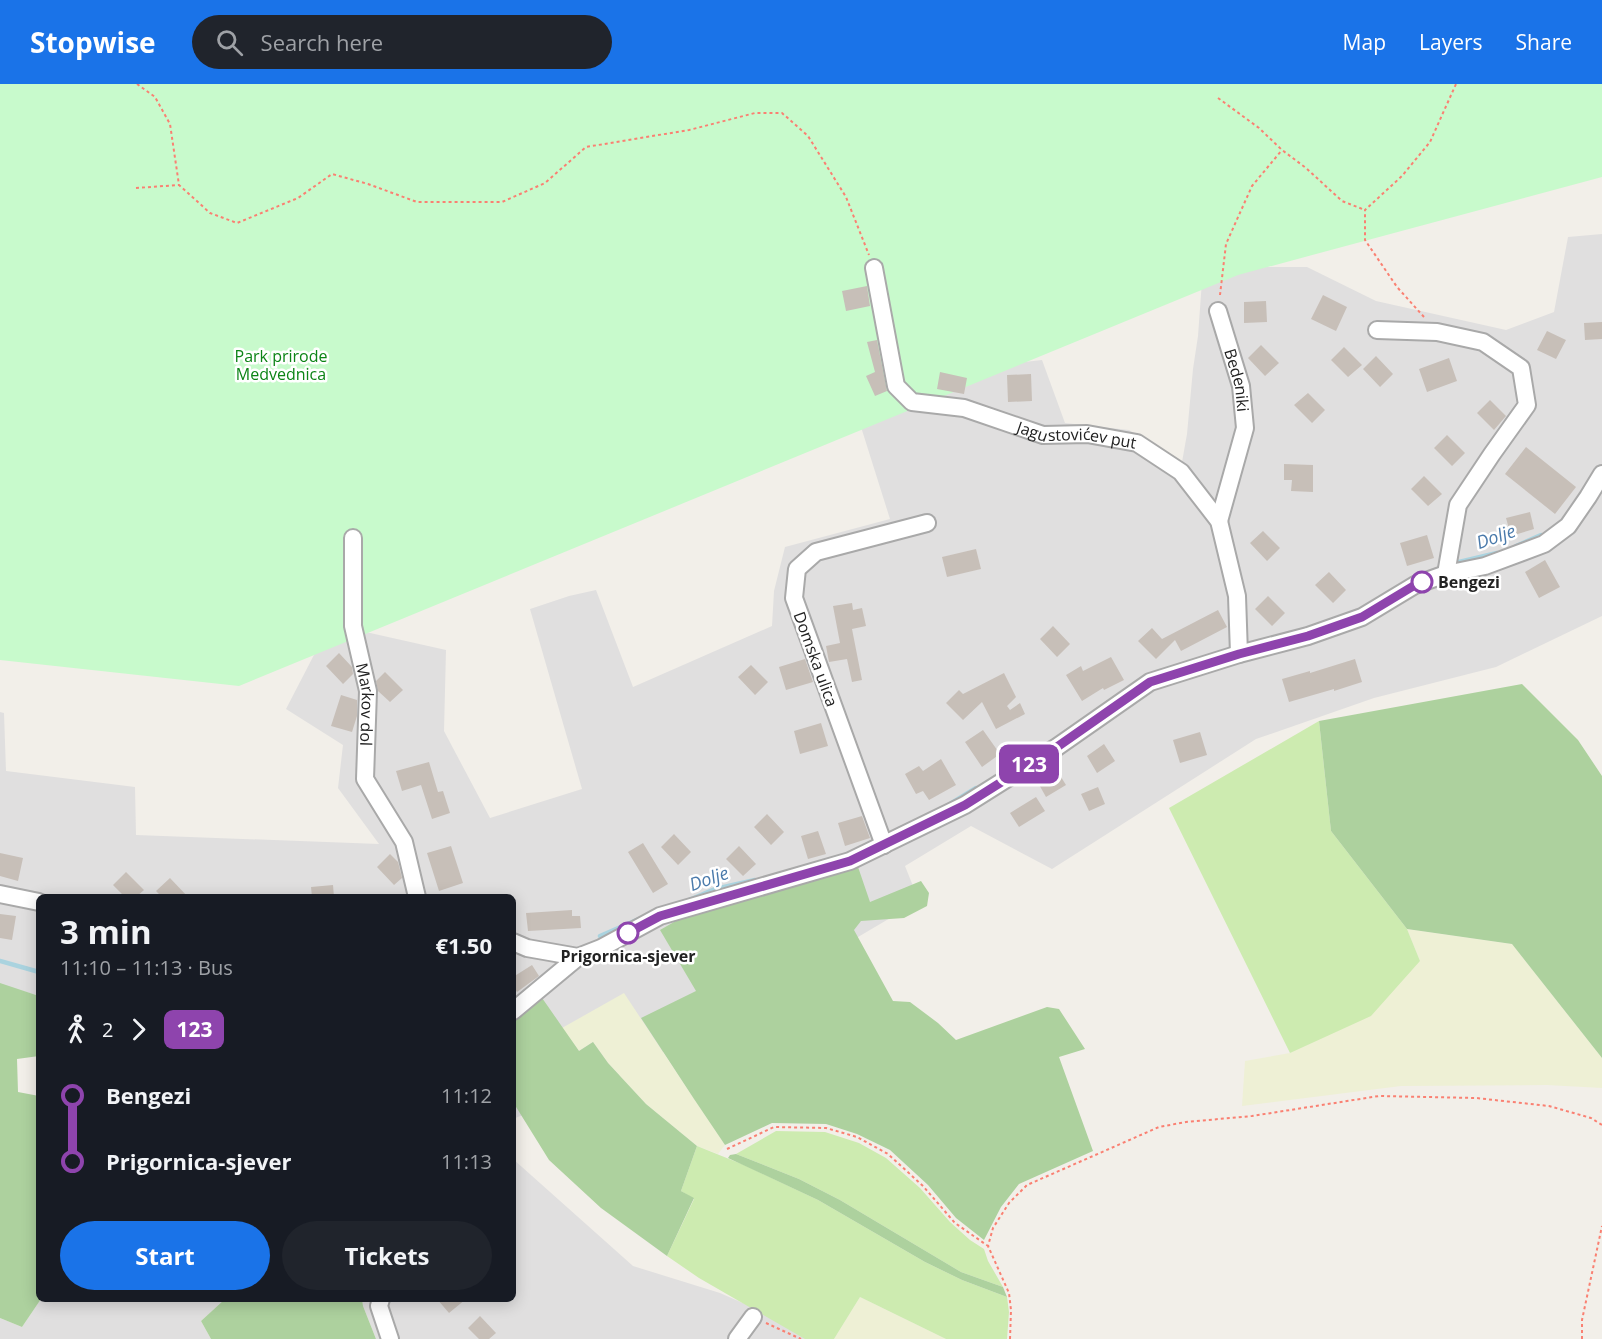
<!DOCTYPE html>
<meta charset="utf-8">
<style>
:root{--surface:#171b24;--page:#20242c;--text:#f1f3f6;--muted:#9ea1a6;--accent:#1a73e8}
body{margin:0;font-family:"Open Sans",sans-serif;background:var(--page);color:var(--text);height:100vh;display:flex;flex-direction:column;font-size:22px;white-space:nowrap}
*{box-sizing:border-box;margin:0}
p{font-size:20px;color:var(--muted)}
.icon{flex:none;width:33px;height:33px;fill:none;stroke:currentColor;stroke-width:2;stroke-linecap:round;stroke-linejoin:round}
.map{position:relative;flex:1;overflow:hidden}
.details{position:absolute;left:36px;top:810px;width:480px;height:408px;display:flex;flex-direction:column;background:var(--surface);border-radius:9px;box-shadow:0 3px 15px #0003}
.details>*{flex:none}
.badge{padding:0 12px;border-radius:9px;font-size:21px;line-height:39px}
.map>.badge{position:absolute;translate:-50% -50%;box-shadow:0 0 0 3px #fff}
.legs{display:flex;align-items:center;gap:9px;height:66px;padding:0 24px;font-size:20px}
.legs p{margin-inline-start:auto}
.overview{display:flex;align-items:center;justify-content:space-between;height:102px;padding:0 24px}
h1{font-size:33px;font-weight:700;line-height:45px}
.button{display:flex;gap:12px;margin-top:auto;padding:12px 24px}
.button a{flex:1;height:69px;border-radius:36px;background:var(--accent);color:#fff;font-size:24px;font-weight:700;line-height:69px;text-align:center}
.button a+a{background:var(--page);color:var(--text)}
ul{padding:0 24px;list-style:none}
li{display:flex;align-items:center;gap:21px;height:66px;font-size:22px}
li i{display:grid;place-items:center;width:9px;height:100%;margin:0 8px;background:currentColor}
li i::after{content:'';width:15px;height:15px;margin:-8px;border:4px solid;border-radius:50%;background:var(--surface)}
li p{margin-inline-start:auto}
li:first-child i{background:linear-gradient(#0000 50%,currentColor 0)}
li:last-child i{background:linear-gradient(currentColor 50%,#0000 0)}
header{display:flex;align-items:center;gap:36px;box-sizing:border-box;height:84px;padding:0 30px;background:var(--accent);color:#fff}
header strong{font-size:28px}
nav{display:flex;gap:33px;margin-inline-start:auto;font-size:21px}
.search{width:420px;height:54px;background:var(--page);display:flex;align-items:center;gap:15px;box-sizing:border-box;padding:0 21px;border-radius:33px;color:var(--muted);font-size:22px}
.map>svg:first-child{display:block}
.residential{fill:#e0dfdf}
.farmland{fill:#eef0d5}
.grass{fill:#cdebb0}
.forest{fill:#add19e}
.park{fill:#c8facc}
.lines{fill:none;stroke-linecap:round;stroke-linejoin:round}
.stream{stroke:#aad3df;stroke-width:4.5}
.building{fill:#c7bfb8}
.minor-casing{stroke:#a9a9a9;stroke-width:20}
.path{stroke:#fa8072;stroke-width:2;stroke-dasharray:3 3;stroke-linecap:butt}
.minor{stroke:#fff;stroke-width:16}
.line-1-casing{stroke:#fff;stroke-width:14}
.line-1{stroke:#8e44ad;stroke-width:9}
.stop-1-dot{fill:#fff;stroke:#8e44ad;stroke-width:3}
.labels{text-anchor:middle;stroke-width:5;stroke-linejoin:round;paint-order:stroke}
.park-label{font-size:16px;fill:#0c8416;stroke:#fff}
.street-label{font-size:16px;fill:#222;stroke:#fff}
.stop-label{font-size:16px;font-weight:bold;fill:#222;stroke:#fff;text-anchor:start}
.water-label{font-size:18px;font-style:italic;fill:#4a7aab;stroke:#fff}
</style>
<header>
<strong>Stopwise</strong>
<div class="search"><svg class="icon" aria-label="search" viewBox="0 0 24 24"><circle cx="10" cy="10" r="6"/><path d="M15 15l6 6"/></svg>Search here</div>
<nav><a>Map</a><a>Layers</a><a>Share</a></nav>
</header>
<div class="map">
<svg width="1602" height="1255" viewBox="0 0 1602 1255">
<rect width="100%" height="100%" fill="#f2efe9"/>
<path class="residential" d="M1602,150V532L1496,583L1374,614L1256,655L1052,785L971,742L905,782L919,817L635,985L513,1035V813H39V912L0,900V628L4,629L6,687L135,703L136,751L379,760L338,704L343,661L286,625L330,540L446,566L444,647L490,734L582,705L530,525L569,512L596,506L633,603L772,542L774,507L785,463L890,435L810,181L975,284L1042,276L1065,339L1129,346L1182,378L1187,350L1193,285L1198,252L1203,183H1307L1376,217L1506,246L1554,228L1568,153Z
M513,1075L633,1182L720,1209L820,1253L819,1255H376L363,1222L362,1215H513Z
M41,1215H225L201,1237L211,1255H0V1234L22,1243Z"/>
<path class="farmland" d="M1407,845L1512,860L1602,974V1004L1547,1001L1401,1002L1242,1022L1245,977L1290,969L1420,877Z
M624,909L694,1015L725,1061L718,1070L697,1062L646,1020L608,979L593,958L579,967L562,944Z
M860,1213L946,1255H834Z"/>
<path class="grass" d="M1319,637L1331,747L1407,845L1420,877L1371,932L1290,969L1169,724Z
M776,1047L825,1048L859,1059L886,1074L920,1104L950,1138L970,1156L984,1165L988,1177L1003,1203L961,1188L840,1116L799,1095L736,1070Z
M697,1062L744,1081L818,1116L925,1178L962,1196L1007,1213L1009,1228L1007,1255H946L860,1213L834,1255H805L699,1194L667,1172L694,1115L681,1107Z"/>
<path class="forest" d="M1522,600L1578,656L1602,692V974L1512,860L1407,845L1331,747L1319,637Z
M857,780L870,818L921,797L929,809L927,822L904,834L861,837L854,846L893,917L910,918L938,939L956,956L1047,923L1059,925L1085,965L1059,973L1093,1067L1019,1100L1001,1123L984,1156L956,1134L928,1101L890,1066L857,1050L826,1040L772,1039L725,1061L694,1015L641,934L696,907L660,846L674,838L707,823L813,797Z
M0,899L39,912V972L17,975L18,1008L39,1012V1215H41L22,1243L0,1234Z
M540,911L579,967L593,958L608,979L646,1020L697,1062L681,1107L694,1114L667,1172L601,1124L549,1076L513,1018V932Z
M736,1070L799,1095L840,1116L961,1188L1003,1203L1007,1213L962,1196L925,1178L818,1116L728,1074L730,1071Z
M225,1215H362L363,1222L376,1255H211L201,1237Z"/>
<path class="park" d="M0,0H1602V93L1238,191L239,602L0,576Z"/>
<g class="lines">
<path class="stream" d="M1516,462L1541,451
M1459,478L1497,469
M950,720L976,704
M689,816L715,805L755,796
M600,852L639,835
M0,877L39,888"/>
</g>
<path class="building" d="M867,202L870,222L846,227L842,207Z
M1323,211L1347,223L1336,247L1311,235Z
M1266,217L1267,238L1244,239V218Z
M1602,238V255L1585,256L1584,239Z
M1547,247L1566,256L1556,275L1537,266Z
M877,256L887,307L875,312L866,292L875,288L867,258Z
M1261,261L1279,279L1265,292L1248,274Z
M1344,263L1362,281L1348,293L1331,276Z
M1376,272L1393,290L1380,303L1363,285Z
M1449,274L1457,297L1427,308L1419,285Z
M940,288L967,294L964,310L937,305Z
M1031,290L1032,317L1008,318L1007,291Z
M1308,309L1325,326L1312,339L1294,321Z
M1490,316L1506,332L1494,346L1477,329Z
M1447,351L1465,369L1452,382L1434,364Z
M1526,363L1576,403L1555,430L1505,390Z
M1284,380L1313,381V408L1291,407L1292,396H1284Z
M1424,392L1442,410L1428,422L1411,405Z
M1530,428L1534,445L1511,452L1506,434Z
M1263,447L1280,464L1267,477L1250,459Z
M1427,451L1434,474L1407,482L1400,459Z
M976,465L981,485L947,493L942,473Z
M1545,476L1560,503L1539,514L1525,488Z
M1329,488L1346,506L1333,519L1315,501Z
M1268,512L1285,529L1272,542L1255,525Z
M852,519L853,526L862,524L866,542L852,545L862,596L852,598L847,575L829,578L826,562L840,559L833,522Z
M1218,526L1227,543L1181,567L1175,556L1156,575L1138,557L1152,544L1162,555Z
M1053,542L1070,560L1057,573L1040,555Z
M339,569L352,583L353,590L343,600L326,582Z
M1111,573L1124,596L1104,606L1103,604L1082,617L1066,591L1081,582L1083,587Z
M805,575L813,598L786,606L779,583Z
M1355,575L1362,598L1334,607V605L1289,618L1282,595L1310,587V589Z
M751,581L768,598L755,611L738,593Z
M385,588L403,606L390,618L378,607L376,597Z
M1004,589L1016,613L1007,622L1010,626L1020,619L1025,630L996,645L982,618L963,636L946,619L959,606L963,610Z
M341,611L357,616V632L352,648L331,642Z
M821,639L828,662L800,670L794,647Z
M983,646L1000,670L982,683L965,658Z
M1200,648L1207,671L1180,679L1173,656Z
M1104,660L1115,677L1097,689L1087,672Z
M941,675L956,701L929,716L923,707L916,710L905,690L919,682L923,687Z
M429,678L438,708L443,707L450,729L432,735L421,701L402,707L396,687Z
M1056,685L1066,701L1046,713L1037,697Z
M1098,703L1105,720L1089,727L1081,710Z
M1036,713L1045,727L1019,743L1010,729Z
M767,730L784,748L771,761L754,743Z
M862,732L870,754L845,762L838,739Z
M818,747L826,770L808,775L801,752Z
M674,750L691,768L678,781L661,763Z
M643,759L668,800L653,809L628,768Z
M451,762L463,799L439,807L427,769Z
M739,762L756,780L743,792L726,775Z
M0,769L23,774L18,797L0,792Z
M390,770L398,778L402,794L394,801L377,783Z
M126,788L144,806L136,813H125L113,801Z
M170,794L188,813H162L156,807Z
M333,801L334,813H312L311,803Z
M572,826V832H580L581,844L528,847L526,829Z
M0,830L16,832L12,856L0,854Z
M532,881L539,892L517,908L513,902V893Z
M437,1215H466L449,1229Z
M480,1232L496,1249L489,1255H479L468,1244Z"/>
<g class="lines">
<g class="minor-casing">
<g id="minor">
<path id="s1" d="M874,184L896,302L912,318L964,324L1043,351L1087,350L1137,359L1181,388L1219,437L1237,512L1239,570"/>
<path id="s2" d="M1218,227L1241,302L1245,344L1219,437"/>
<path d="M1377,246L1437,248L1483,258L1521,284L1527,321L1492,370L1458,421L1446,490"/>
<path id="s3" d="M353,454V542L368,607L365,695L404,758L417,813"/>
<path d="M884,761L794,514L797,485L816,468L927,439"/>
<path d="M0,810L39,818"/>
<path d="M513,858L527,864L578,873"/>
<path d="M513,927L578,873L601,864L660,832L850,777L965,721L1057,663L1150,598L1239,570L1308,552L1362,533L1415,501L1446,490L1485,482L1544,460L1568,442L1588,413L1602,390"/>
<path d="M381,1215L379,1222L390,1255"/>
<path d="M737,1255L753,1233"/>
</g>
</g>
<path class="path" d="M137,0L155,13L170,40L179,101L210,129L237,139L298,114L332,90L368,100L417,118H502L545,99L586,63L689,46L755,29H782L808,52L846,113L869,171
M1218,14L1259,44L1282,66L1306,84L1342,117L1365,126
M136,104L179,101
M1220,211L1226,160L1252,102L1282,66
M1424,233L1397,203L1365,156V126L1402,92L1430,58L1456,0
M727,1065L774,1043L826,1044L857,1053L888,1070L923,1102L955,1139L988,1162
M766,1239L801,1255
M1010,1255L1011,1226L1009,1209L988,1162L993,1144L1009,1119L1027,1101L1159,1043L1186,1038L1252,1032L1379,1012L1476,1014L1549,1022L1591,1034L1602,1041
M1582,1255V1236L1602,1142"/>
<use href="#minor" class="minor"/>
</g>
<g class="lines">
<g class="line-1-casing">
<path id="line-1" d="M628,849L660,832L850,777L965,721L1057,663L1150,598L1239,570L1308,552L1362,533L1415,501L1422,498"/>
</g>
<use href="#line-1" class="line-1"/>
</g>
<g class="stop-1-dot">
<circle cx="1422" cy="498" r="10"/>
<circle cx="628" cy="849" r="10"/>
</g>
<g class="labels">
<g class="park-label">
<text x="281" y="278">Park prirode<tspan x="281" dy="18">Medvednica</tspan></text>
</g>
<g class="street-label">
<text dy="6" stroke="none"><textPath href="#s2" startOffset="72">Bedeniki</textPath></text>
<text dy="6" stroke="none"><textPath href="#s1" startOffset="312">Jagustovićev put</textPath></text>
<text transform="translate(816 575) rotate(70)" y="6">Domska ulica</text>
<text dy="6" stroke="none"><textPath href="#s3" startOffset="168">Markov dol</textPath></text>
</g>
<g class="stop-label">
<text x="1438" y="504">Bengezi</text>
<text x="628" y="878" text-anchor="middle">Prigornica-sjever</text>
</g>
<g class="water-label">
<text transform="translate(1496 453) rotate(-19)" y="6">Dolje</text>
<text transform="translate(709 795) rotate(-19)" y="6">Dolje</text>
</g>
</g>
</svg>
<b class="badge" style="left:1029px;top:680px;background:#8e44ad;color:#fff">123</b>
<section class="details">
<div class="overview"><div><h1>3 min</h1><p>11:10 – 11:13 · Bus</p></div><b>€1.50</b></div>
<div class="legs"><svg class="icon" aria-label="walk" viewBox="0 0 24 24"><circle cx="13" cy="4" r="2"/><path d="M13 8l-2 6 4 7M11 14l-3 7M7 12l3-4h3l4 4"/></svg>2<svg class="icon" aria-label="forward" viewBox="0 0 24 24"><path d="M9 5l7 7-7 7"/></svg><b class="badge" style="background:#8e44ad;color:#fff">123</b></div>
<ul>
<li><i style="color:#8e44ad"></i><b>Bengezi</b><p>11:12</p></li>
<li><i style="color:#8e44ad"></i><b>Prigornica-sjever</b><p>11:13</p></li>
</ul>
<div class="button"><a>Start</a><a>Tickets</a></div>
</section>
</div>
